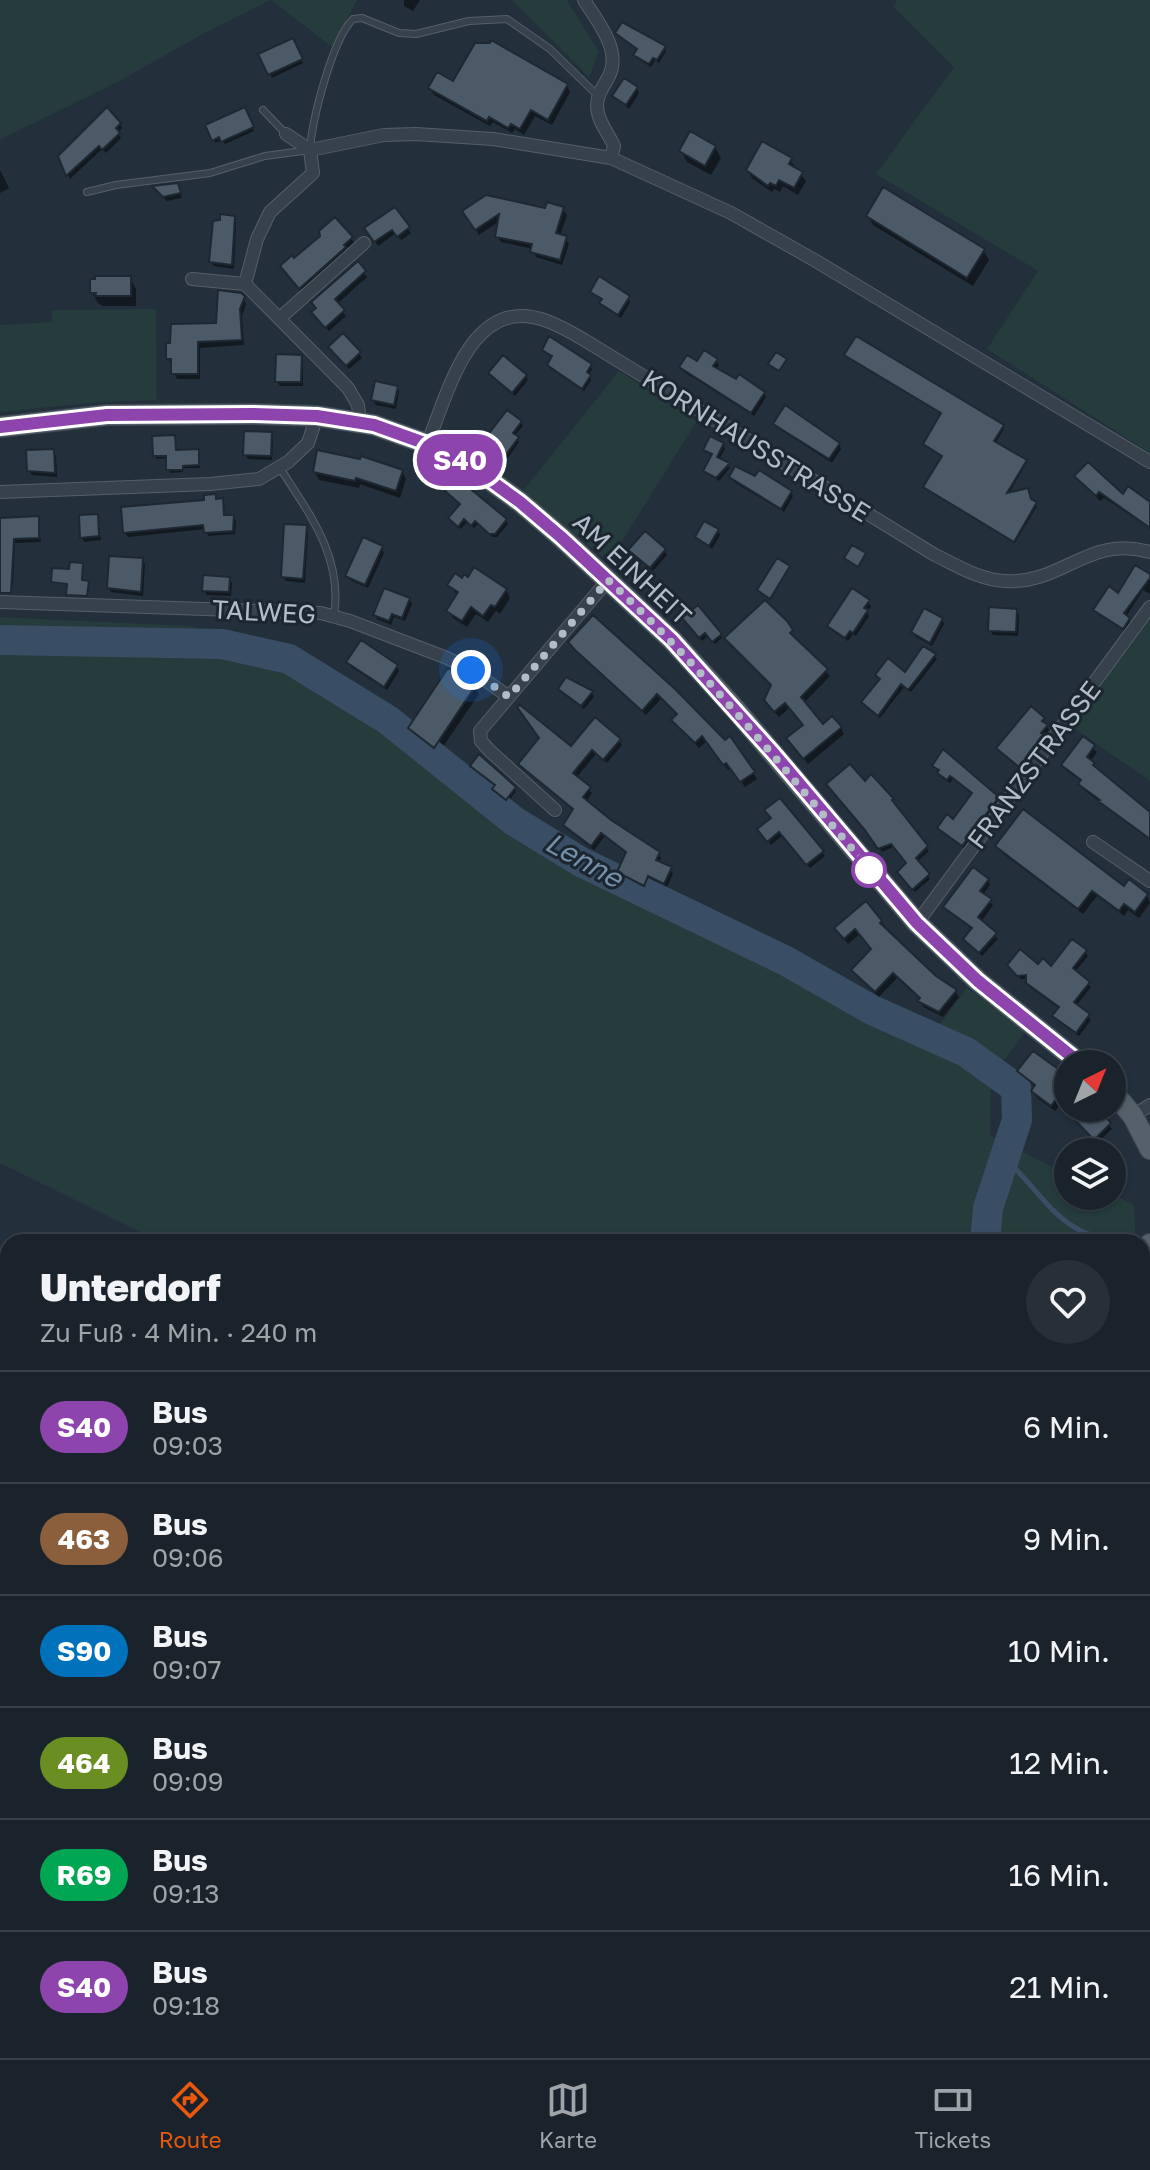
<!DOCTYPE html>
<html lang="de">
<meta charset="utf-8">
<style>
:root{--surface:#1a232c;--page:#272f38;--text:#f1f3f6;--muted:#9fa4a9;--line:#384048;--accent:#ea580c}
body{margin:0;font-family:"Golos Text",sans-serif;background:var(--page);color:var(--text);height:100vh;display:flex;flex-direction:column;font-size:30px;white-space:nowrap}
*{box-sizing:border-box;margin:0}
p{font-size:26px;color:var(--muted)}
.icon{flex:none;width:44px;height:44px;fill:none;stroke:currentColor;stroke-width:2;stroke-linecap:round;stroke-linejoin:round}
.map{position:relative;flex:1;overflow:hidden}
.sheet{position:absolute;left:0px;top:1234px;width:1150px;height:824px;display:flex;flex-direction:column;background:var(--surface);border-radius:24px 24px 0 0;box-shadow:0 2px 6px #0004,0 0 0 2px var(--line)}
.sheet>*{flex:none}
.badge{padding:0 16px;border-radius:26px;font-size:28px;line-height:52px}
.needle{width:52px;rotate:43deg}
.controls{position:absolute;left:1054px;top:1050px;display:grid;gap:16px}
.controls a{display:grid;place-items:center;width:72px;height:72px;border-radius:50%;background:var(--surface);box-shadow:0 2px 6px #0004,0 0 0 2px var(--line);font-size:40px}
.you{position:absolute;width:40px;height:40px;margin:-20px;border:6px solid #fff;border-radius:50%;background:#1a73e8;box-shadow:0 0 0 12px #1a73e833}
.map>.badge{position:absolute;translate:-50% -50%;box-shadow:0 0 0 4px #fff}
.round{display:grid;place-items:center;flex:none;width:84px;height:84px;border-radius:42px;background:var(--page)}
.summary{display:flex;align-items:center;justify-content:space-between;height:136px;padding:0 40px}
h1{font-size:38px;font-weight:800;line-height:60px}
ul{padding:0;list-style:none}
li{display:flex;align-items:center;gap:24px;height:112px;padding:0 40px;border-top:2px solid var(--line)}
li div{flex:1}
li b{display:block;font-size:30px}
li em{font-style:normal}
li .badge{min-width:88px;font-weight:700;text-align:center}
.tabs{display:flex;justify-content:space-around;align-items:center;height:112px;border-top:2px solid var(--line);background:var(--surface);font-size:22px;color:var(--muted)}
.tabs a{display:grid;justify-items:center;gap:4px}
.tabs .current{color:var(--accent)}
.map>svg:first-child{display:block}
.green{fill:#253b3c}
.shadow{fill:#0007}
.lines{fill:none;stroke-linecap:round;stroke-linejoin:round}
.stream{stroke:#394e64;stroke-width:5}
.river{stroke:#394e64;stroke-width:30}
.building{fill:#4c5a67;stroke:#1e2832;stroke-width:2}
.lane-casing{stroke:#555f69;stroke-width:8}
.street-casing{stroke:#555f69;stroke-width:14}
.primary-casing{stroke:#404a54;stroke-width:22}
.lane{stroke:#37414b;stroke-width:6}
.street{stroke:#37414b;stroke-width:12}
.primary{stroke:#55606b;stroke-width:20}
.line-casing{stroke:#fff;stroke-width:18}
.line{stroke:#8e44ad;stroke-width:12}
.walk{stroke:#b2bcc7;stroke-width:8;stroke-dasharray:0 14.4}
.stop-dot{fill:#fff;stroke:#8e44ad;stroke-width:4}
.labels{text-anchor:middle;stroke-width:6;stroke-linejoin:round;paint-order:stroke}
.street-label{font-size:26px;fill:#b2bcc7;stroke:#1c2630}
.water-label{font-size:28px;font-style:italic;fill:#738faa;stroke:#1c2630}
</style>
<div class="map">
<svg width="1150" height="2058" viewBox="0 0 1150 2058">
<rect width="100%" height="100%" fill="#232f3b"/>
<path class="green" d="M0,0H357L332,47L271,0L208,31L125,78L0,140Z
M512,0H567L599,52L589,77Z
M897,0H1150V453L987,349L1038,271L876,174L954,67L893,6Z
M156,309L157,400L100,402L0,412V325L52,322V310Z
M619,371L697,421L609,562L522,492Z
M0,617L189,626L293,650L353,691L521,839L666,916L770,956L922,1048L967,988L1025,1032L991,1078L990,1135L1068,1175V1196L1112,1194L1134,1205L1136,1242H160L0,1163Z
M1150,620V781L1071,726Z
M1142,1479L1150,1480V1675L1142,1670Z
M1150,1733V2058H934L932,2050H1142V1740Z
M692,2050H880L881,2058H689Z"/>
<path class="shadow" d="M404,0H420L413,11L404,6Z
M617,33L664,48L666,51L659,63L655,60L651,67L637,58L635,55L638,50Z
M292,40L303,63L272,78L261,55Z
M454,84L566,85L570,92L552,125L535,116L524,135L515,129L512,133L493,122L490,126L434,95L430,88Z
M637,89L639,93L629,109L614,96Z
M244,109L254,131L225,144L222,140L215,143L208,126Z
M120,124L122,128L118,133L121,138L106,153L102,149L70,179L60,156Z
M715,147L721,158L711,175L687,162L681,151Z
M790,160L806,181L798,195L783,186L780,192L774,189L772,192L752,178L748,170Z
M0,170L9,188L0,193Z
M177,185L182,198L167,201L157,191Z
M563,209L567,215L560,236L565,238L569,244L562,265L536,257L533,249L501,242L497,236L500,221L479,235L465,212Z
M394,210L411,233L401,240L396,233L378,246L367,229Z
M868,216L983,250L989,260L973,286L873,225Z
M234,218L236,222L234,269L214,266L211,262Z
M351,238L354,243L345,250L347,253L303,292L285,271L294,261Z
M357,264L367,277L337,304L346,316L329,331L316,317Z
M130,278L136,289V306H103L98,303L92,293Z
M593,292L628,298L630,302L621,318L604,307L603,301Z
M243,298L246,304L242,316L244,345L200,348V379H177L168,358L218,325Z
M544,350L590,365L592,369L589,375L591,380L584,391L551,369L549,365L554,358Z
M333,352L359,354L362,358L349,369Z
M847,355L1002,427L1004,429L995,444L1026,464L1008,495L1030,501L1037,506L1015,543L925,487L943,457L925,444L943,414Z
M301,357L303,361V386H280L277,381Z
M716,361L719,365L716,370L764,393L766,397L754,416L684,372L681,367Z
M490,373L526,376L528,380L515,396Z
M397,388L399,392L396,409L376,405L373,400Z
M521,422L523,426L514,436L519,442L508,458L488,444L486,441Z
M776,424L839,444L841,449L832,463L778,428Z
M271,434L273,439L272,460L248,459L245,454Z
M174,437L176,452L198,451L200,468H183V472L170,473L168,458L157,459L155,456Z
M723,445L725,449L719,460L730,468L719,481L705,471L713,457L705,450Z
M53,451L56,456L57,477L32,475L29,470Z
M362,461L402,471L406,479L400,498L360,484L359,488L319,480L315,472Z
M1077,476L1123,497L1150,505V528L1104,498L1100,501Z
M731,477L791,492L793,496L784,512L734,482Z
M456,480L506,521L508,524L497,537H493L478,524L474,528L467,522L461,529L453,522L462,505L447,491Z
M215,496L224,505L225,517H233L236,521L235,534L208,536L206,529L128,537L125,533L206,502Z
M97,516L101,540L84,542L82,537Z
M37,518L41,542L15,543L13,585L0,584V520Z
M305,527L308,532L305,583L286,581L283,577Z
M718,531L720,535L712,549L697,537Z
M382,548L384,553L368,588L350,580L347,576Z
M664,550L667,555L653,571L633,554Z
M142,560L145,564L143,596L111,592L109,588Z
M789,568L771,599L761,592Z
M1150,576V594L1143,590L1126,617L1131,623L1125,631L1098,614L1095,610Z
M229,579L232,583L231,596L207,595L204,590Z
M462,580L506,590L510,598L500,614L496,611L488,622L476,614L467,627L453,618L448,611L458,596L450,585Z
M409,600L412,604L405,621L394,617L391,625L377,619L375,615Z
M868,602L871,606L867,613L869,616L856,636L853,634L848,641L832,631L830,626Z
M1016,611L1019,615L1018,636L993,635L990,630Z
M593,618L753,773L757,779L745,787L731,768L728,770L707,741L699,748L677,726L678,716L661,699L646,715L574,648Z
M942,619L944,624L932,646L916,637L913,632Z
M687,622L720,635L722,638L715,644L708,636L702,641Z
M791,631L794,638L830,676L803,704L823,727L841,728L844,734L808,764L792,745L805,726L789,708L779,717L770,707L772,687L727,639Z
M934,655L937,659L911,692L904,687L880,718L866,706L863,702L881,680L878,675L905,674Z
M348,662L397,667L399,671L387,690L351,667Z
M448,671L475,687L479,694L438,754L414,735L410,728Z
M566,680L592,692L594,697L584,709L563,694L560,689Z
M1043,719L1049,730L1044,737L1046,741L1022,770L998,749Z
M1083,739L1097,752L1090,762L1096,770L1150,814V840L1084,790L1082,782L1067,771L1064,765Z
M619,740L622,745L607,763L596,754L576,778L592,793L586,802L658,853L661,858L659,863L670,869L673,874L667,887L651,880L647,889L622,877L619,872L627,854L605,836L594,850L568,830L565,825L575,811L520,764L571,748Z
M934,766L997,798L1000,803L965,849L939,828L953,822L973,795L953,779L950,783L942,778Z
M871,777L893,800V805L929,851L917,862L930,879L915,892L901,876L908,864L895,846L882,852L870,834L865,784Z
M497,786L514,788L516,791L508,802L496,793L494,789Z
M773,819L822,852L825,856L810,868L783,835L771,845L762,834Z
M998,846L1147,895L1150,903L1139,918L1128,910L1124,916L1097,896L1083,914L1002,853Z
M988,880L990,885L983,895L993,905L981,922L998,939L982,956L965,939L973,930L945,907Z
M881,922L935,978L955,991L959,997L943,1017L923,1007L921,1000L897,978L879,997L857,976L854,970L873,950L860,934L848,944L837,929Z
M1085,952L1088,956L1075,972L1091,987L1076,1006L1091,1020L1079,1036L1057,1020L1055,1016L1060,1009L1031,988L1028,979H1021L1012,970L1038,967L1051,968Z
M1019,1071L1068,1080V1095L1055,1111L1037,1098L1033,1091L1036,1088Z
M1091,1108H1094L1112,1129L1097,1143L1080,1125Z
M904,2050H917L919,2058H906Z"/>
<g class="lines">
<path class="stream" d="M1004,1158C1032,1181 1049,1216 1083,1232C1099,1239 1123,1239 1140,1242"/>
<path class="river" d="M0,640L222,644L289,659L388,720L514,821L581,862L786,961L872,1010L966,1052L1016,1088L1017,1120L988,1208L985,1242
M996,2050L1003,2058"/>
</g>
<path class="building" d="M622,22L666,46L657,60L653,58L649,64L633,55L637,49L615,33Z
M293,38L303,59L268,75L258,54Z
M491,40L568,84L548,120L531,110L520,129L511,124L508,128L489,117L487,121L428,88L437,72L453,81L475,43H490Z
M624,78L638,87L626,105L612,96Z
M107,107L121,123L116,128L120,133L102,150L99,146L66,176L58,156Z
M245,107L254,127L221,142L219,137L212,141L205,125Z
M690,131L716,146L705,166L679,151Z
M762,141L792,158L789,164L803,172L794,188L779,180L776,186L770,183L768,186L746,170Z
M178,183L181,193L163,197L152,186Z
M883,187L985,249L967,278L866,216Z
M486,195L545,208L547,202L564,207L556,233L567,236L560,260L530,252L532,244L495,237L499,214L475,230L462,211Z
M395,207L410,227L397,237L392,230L374,242L364,228Z
M220,214L235,216L232,265L209,262L213,221L220,220Z
M335,217L353,237L344,245L346,247L299,289L280,266L292,255L294,258L320,236L319,231Z
M358,261L366,271L335,299L345,310L325,328L311,312L316,308L311,302Z
M95,276H131V296H95L96,293H90V279H95Z
M599,276L630,296L618,315L599,303L602,299L590,292Z
M218,290L241,293L245,296L240,309L242,340L198,342V374H171V359H166V343H170L171,324L216,323Z
M343,333L361,352L346,366L328,347Z
M549,336L592,364L587,372L591,375L582,389L547,365L552,356L542,350Z
M856,336L1004,425L994,441L1027,460L1007,493L1028,488L1031,499L1037,502L1014,542L923,487L942,456L923,444L941,413L844,355Z
M704,350L718,359L713,366L736,379L739,374L765,392L751,413L679,367L687,355L697,361Z
M776,352L787,359L779,371L768,364Z
M276,354L302,355L301,382H275Z
M503,355L527,375L512,393L488,373Z
M375,381L398,386L394,405L371,400Z
M785,405L840,443L829,459L773,424Z
M507,410L522,421L513,433L519,437L505,456L484,440Z
M244,431L272,432L271,456L243,455Z
M175,435L176,450L199,449V465L183,466V470H166V456H153L152,436Z
M710,436L724,443L717,457L730,463L716,478L703,471L712,454L703,450Z
M54,449L55,473L27,471L26,450Z
M317,450L360,459L361,456L403,470L396,491L356,478L355,481L313,472Z
M1088,462L1123,494L1128,486L1150,502V528L1099,492L1096,496L1074,476Z
M735,466L755,476L759,470L792,491L781,509L729,477Z
M456,477L507,519L495,534H489L475,521L471,526L464,519L458,527L448,518L460,504L445,491Z
M216,494V499L223,498L224,515H234L233,531L204,533L203,525L123,533L121,507L204,500V495Z
M98,514L99,536L80,538L79,515Z
M39,516V538L14,539L11,593H0V518Z
M704,521L719,529L709,546L695,537Z
M284,524L307,525L303,579L281,577Z
M645,531L666,549L650,568L628,550Z
M363,537L383,546L365,585L345,576Z
M852,545L866,553L858,567L844,558Z
M109,556L143,558L141,592L107,588Z
M777,558L790,566L770,599L757,590Z
M70,562L83,563L82,580L89,581L87,596L66,595L67,584L51,582L52,568L69,569Z
M1135,565L1150,574V578L1124,613L1130,618L1123,629L1093,610L1109,586L1118,593Z
M474,567L507,589L495,607L491,605L483,616L471,607L462,621L446,611L458,592L447,585L455,573L462,578L464,574L468,577Z
M203,575L230,577L229,592L202,591Z
M384,588L410,598L402,618L392,614L389,621L373,615Z
M852,588L870,600L864,608L868,610L853,633L850,631L845,638L827,626Z
M765,600L787,621L793,630L790,633L828,669L801,697L823,724L832,716L842,727L803,759L786,738L803,725L785,703L774,712L764,700L771,685L724,638Z
M698,605L722,634L712,642L705,633L699,638L682,618Z
M989,607L1017,609L1016,632L988,631Z
M924,608L943,618L930,643L911,632Z
M593,615L675,689L725,740L730,736L755,772L740,782L726,763L723,765L702,736L695,743L671,720L677,714L657,694L642,711L575,650L568,642Z
M361,640L398,665L384,687L346,662Z
M923,646L936,654L908,690L901,684L878,716L861,702L880,679L875,675L888,658L905,672Z
M448,668L476,685L434,748L408,728Z
M566,677L593,691L581,706L558,689Z
M520,705L571,746L595,717L621,739L603,760L592,750L573,773L591,787L583,797L611,820L660,852L656,860L672,867L664,884L648,876L644,886L617,872L626,852L601,833L591,846L563,825L573,809L518,764L539,738L517,707Z
M1031,706L1045,718L1042,721L1048,725L1041,733L1044,735L1019,767L996,748Z
M1083,736L1095,745L1087,757L1095,763L1093,765L1150,812V839L1098,801L1100,800L1078,784L1081,780L1061,765Z
M943,749L999,797L962,846L937,828L947,814L953,819L972,793L950,776L947,780L937,773L939,770L932,766Z
M479,754L516,787L506,800L492,789L495,785L470,766Z
M850,764L865,781L871,774L894,799L892,800L928,846L916,858L930,874L912,890L897,872L906,863L891,844L878,849L865,830L826,784Z
M780,798L824,851L806,865L779,832L767,842L757,829L771,818L764,810Z
M1023,809L1124,886L1129,879L1148,894L1135,912L1124,904L1119,911L1092,891L1078,909L995,846Z
M973,867L989,879L980,891L992,899L978,917L997,933L979,953L963,939L972,928L943,907Z
M866,901L882,921L880,923L936,976L957,990L939,1012L917,1001L920,998L893,973L875,992L851,970L871,949L855,929L844,939L834,928Z
M1072,939L1087,950L1073,968L1090,982L1074,1002L1090,1014L1076,1033L1052,1016L1059,1007L1026,983V975L1017,976L1007,965L1020,949L1038,964L1043,958L1051,966Z
M1033,1051L1068,1076V1083L1051,1106L1031,1091L1035,1085L1017,1071Z
M1088,1108H1097L1111,1123L1094,1140L1075,1120Z"/>
<g class="lines">
<g class="lane-casing">
<path id="lane" d="M263,110L286,134
M87,192L116,185L210,173L265,156L310,150C312,120 332,40 353,19L362,18L399,33L416,34L469,21L507,19L550,49L598,96
M280,468C310,515 343,557 334,616"/>
</g>
<g class="street-casing">
<path id="street" d="M584,0C597,21 622,50 609,76C604,86 597,94 597,105C597,121 608,132 614,146L611,158
M310,150L384,135L416,134L493,139L611,158L731,213L816,261L1150,462
M192,279L245,284L348,388L358,405L360,422
M245,284L257,239L270,212L313,173L310,150L286,134
M280,318L364,243
M427,444C448,395 470,292 547,321C561,326 574,334 586,341L935,555C958,566 980,580 1005,581C1062,585 1089,534 1150,552
M0,492L210,484L259,479L288,462L308,443L317,416
M0,602L321,613L350,621L447,658L471,670L509,697
M555,810L489,750L481,741L480,731L608,580
M1093,842L1150,881
M917,923L1150,607
M1133,1116L1150,1105
M1142,1785L1150,1780
M850,2050L851,2058"/>
</g>
<g class="primary-casing">
<path id="primary" d="M0,427L107,415L253,414L317,416L374,425L427,444L469,465L520,502L561,537L672,640L736,710L917,923L978,981L1081,1064
M1112,1091L1133,1116L1150,1149
M1150,1244L1144,1356L1150,1408"/>
</g>
<use href="#lane" class="lane"/>
<use href="#street" class="street"/>
<use href="#primary" class="primary"/>
</g>
<g class="lines">
<g class="line-casing">
<path id="line" d="M0,427L107,415L253,414L317,416L374,425L427,444L469,465L520,502L561,537L672,640L775,755L917,923L978,981L1081,1064"/>
</g>
<use href="#line" class="line"/>
<path class="walk" d="M471,670L509,697L608,580C706,670 786,772 872,872L869,870"/>
</g>
<circle class="stop-dot" cx="869" cy="870" r="16"/>
<g class="labels">
<g class="street-label">
<text transform="translate(756 446) rotate(32)" y="9">KORNHAUSSTRASSE</text>
<text transform="translate(632 569) rotate(43)" y="9">AM EINHEIT</text>
<text transform="translate(264 612) rotate(3)" y="9">TALWEG</text>
<text transform="translate(1034 765) rotate(-53)" y="9">FRANZSTRASSE</text>
</g>
<g class="water-label">
<text transform="translate(584 860) rotate(29)" y="10">Lenne</text>
</g>
</g>
</svg>
<div class="controls">
<a><svg class="needle" viewBox="-14 -14 28 28"><path d="M0-13l5 13h-10z" fill="#e53935"/><path d="M0 13l5-13h-10z" fill="#9fa4a9"/></svg></a>
<a><svg class="icon" aria-label="layers" viewBox="0 0 24 24"><path d="M12 4l9 5-9 5-9-5zM3 14l9 5 9-5"/></svg></a>
</div>
<div class="you" style="left:471px;top:670px"></div>
<b class="badge" style="left:460px;top:460px;background:#8e44ad;color:#fff">S40</b>
<section class="sheet">
<div class="summary"><div><h1>Unterdorf</h1><p>Zu Fuß · 4 Min. · 240 m</p></div><a class="round"><svg class="icon" aria-label="heart" viewBox="0 0 24 24"><path d="M12 20l-8-8c-3-5 5-10 8-4 3-6 11-1 8 4z"/></svg></a></div>
<ul>
<li><span class="badge" style="background:#8e44ad;color:#fff">S40</span><div><b>Bus</b><p>09:03</p></div><em>6 Min.</em></li>
<li><span class="badge" style="background:#8b5e3c;color:#fff">463</span><div><b>Bus</b><p>09:06</p></div><em>9 Min.</em></li>
<li><span class="badge" style="background:#0072bc;color:#fff">S90</span><div><b>Bus</b><p>09:07</p></div><em>10 Min.</em></li>
<li><span class="badge" style="background:#6b8e23;color:#fff">464</span><div><b>Bus</b><p>09:09</p></div><em>12 Min.</em></li>
<li><span class="badge" style="background:#00a651;color:#fff">R69</span><div><b>Bus</b><p>09:13</p></div><em>16 Min.</em></li>
<li><span class="badge" style="background:#8e44ad;color:#fff">S40</span><div><b>Bus</b><p>09:18</p></div><em>21 Min.</em></li>
</ul>
</section>
</div>
<nav class="tabs">
<a class="current"><svg class="icon" aria-label="directions" viewBox="0 0 24 24"><path d="M12 3l9 9-9 9-9-9zM9 14v-3h6M13 9l2 2-2 2"/></svg>Route</a>
<a><svg class="icon" aria-label="map" viewBox="0 0 24 24"><path d="M3 6l6-2 6 2 6-2v14l-6 2-6-2-6 2zM9 4v14M15 6v14"/></svg>Karte</a>
<a><svg class="icon" aria-label="tickets" viewBox="0 0 24 24"><path d="M3 7h18v10H3zM15 7v10"/></svg>Tickets</a>
</nav>
